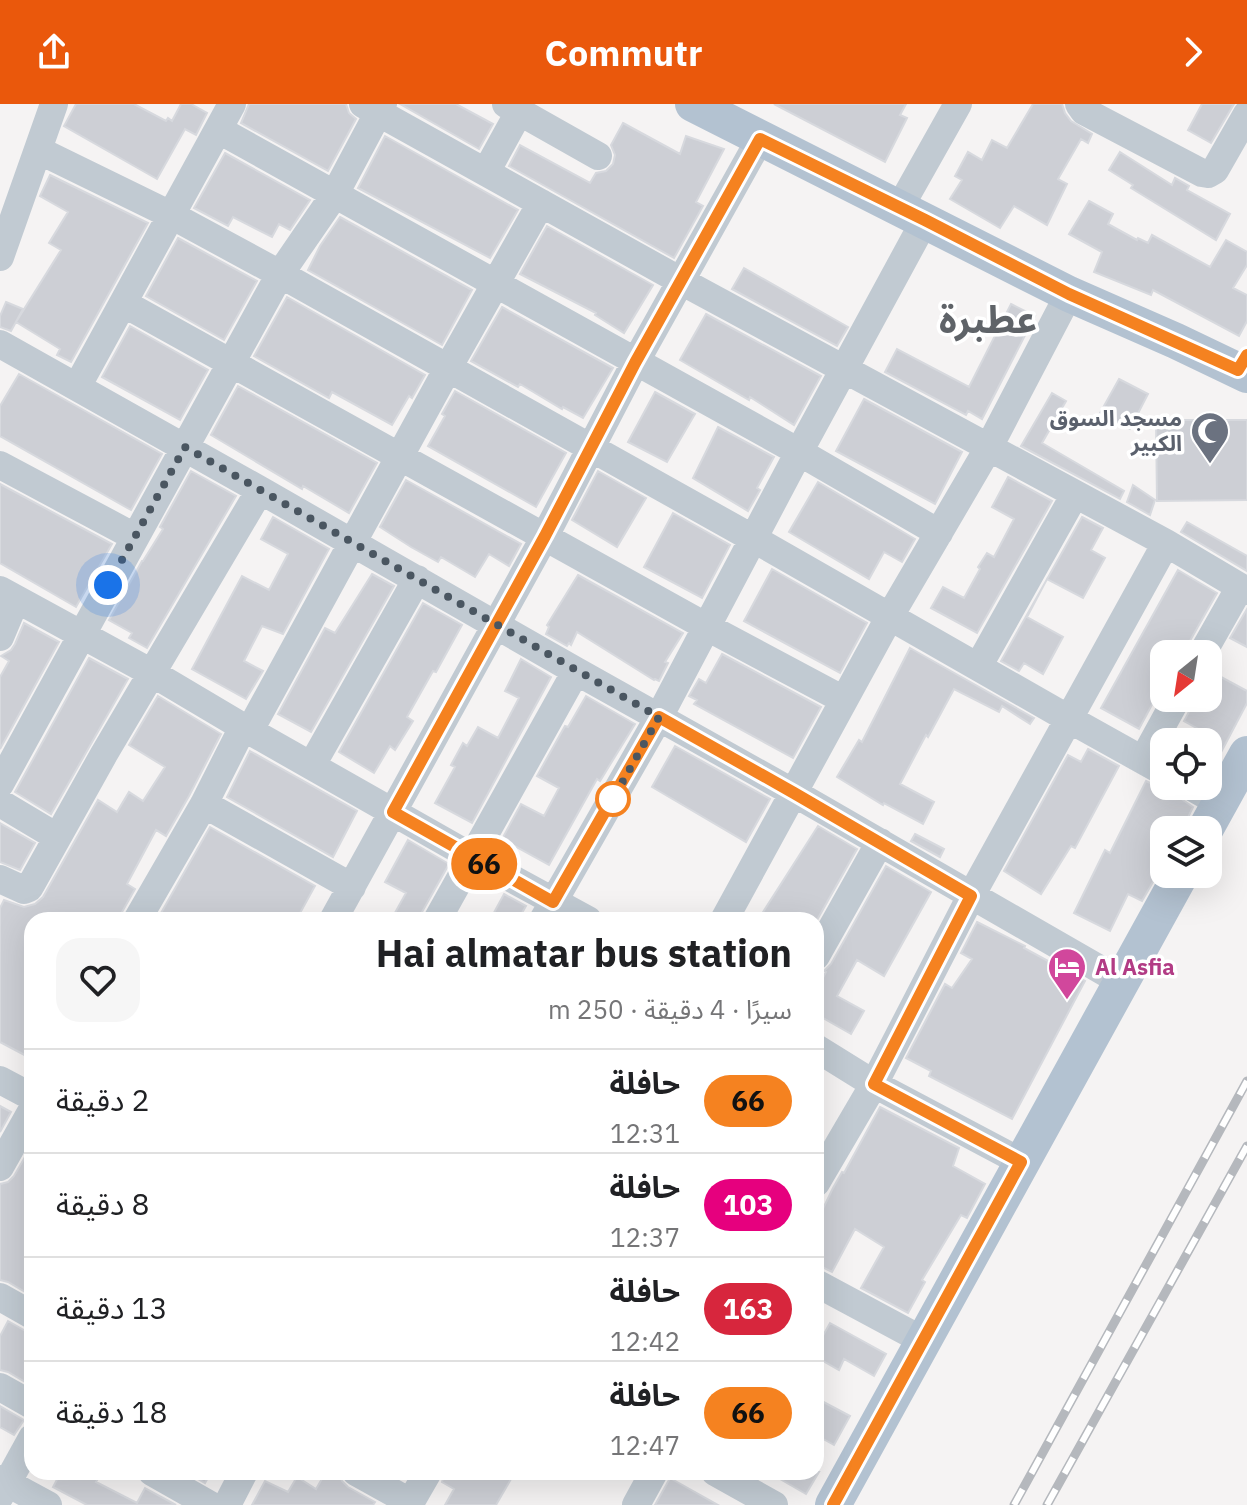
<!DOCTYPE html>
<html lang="ar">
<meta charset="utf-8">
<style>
:root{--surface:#fff;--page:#f6f6f6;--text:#202124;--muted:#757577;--line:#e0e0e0;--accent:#ea580c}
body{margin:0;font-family:"IBM Plex Sans","Noto Sans Arabic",sans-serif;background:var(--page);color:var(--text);direction:rtl;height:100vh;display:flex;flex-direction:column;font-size:30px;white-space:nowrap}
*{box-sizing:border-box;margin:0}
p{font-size:26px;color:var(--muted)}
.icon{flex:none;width:44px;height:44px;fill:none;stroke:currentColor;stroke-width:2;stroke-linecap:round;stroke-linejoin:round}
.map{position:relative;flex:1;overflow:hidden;direction:ltr}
.sheet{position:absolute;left:24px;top:808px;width:800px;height:568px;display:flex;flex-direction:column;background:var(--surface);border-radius:24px;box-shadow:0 8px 32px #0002;direction:rtl}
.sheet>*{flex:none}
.badge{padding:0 16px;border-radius:26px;font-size:28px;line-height:52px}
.needle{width:52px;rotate:210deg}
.buttons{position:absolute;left:1150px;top:536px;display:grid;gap:16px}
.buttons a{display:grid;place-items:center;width:72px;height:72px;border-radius:16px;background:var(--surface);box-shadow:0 8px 32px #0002;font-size:40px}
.you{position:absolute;width:40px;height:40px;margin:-20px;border:6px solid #fff;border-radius:50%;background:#1a73e8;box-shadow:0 0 0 12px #1a73e833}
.map>.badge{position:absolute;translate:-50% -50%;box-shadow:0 0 0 4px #fff}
.round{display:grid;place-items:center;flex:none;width:84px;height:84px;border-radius:24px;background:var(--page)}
.head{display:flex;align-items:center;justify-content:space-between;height:136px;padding:0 32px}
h1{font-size:38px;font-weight:800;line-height:60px}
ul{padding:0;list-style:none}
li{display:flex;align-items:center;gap:24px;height:104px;padding:0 32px;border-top:2px solid var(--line)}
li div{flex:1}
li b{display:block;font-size:30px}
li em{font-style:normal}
li .badge{min-width:88px;font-weight:700;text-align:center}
header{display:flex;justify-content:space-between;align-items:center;height:104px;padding:0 32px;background:var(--accent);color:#fff;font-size:36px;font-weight:800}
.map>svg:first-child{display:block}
.building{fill:#cdcfd5;stroke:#d7d9de;stroke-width:2}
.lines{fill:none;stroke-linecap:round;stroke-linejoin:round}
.minor{stroke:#c1cad2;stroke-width:28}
.major{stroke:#b3c2d1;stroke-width:36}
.rail-casing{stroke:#b5b8bd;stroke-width:9}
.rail{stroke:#fff;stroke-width:6;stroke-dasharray:18;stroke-linecap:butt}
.line-casing{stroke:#fff;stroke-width:18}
.line{stroke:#f58220;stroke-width:12}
.walk{stroke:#4a5661;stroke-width:8;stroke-dasharray:0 14.4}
.stop-dot{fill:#fff;stroke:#f58220;stroke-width:4}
.labels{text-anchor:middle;stroke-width:7;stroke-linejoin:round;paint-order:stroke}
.worship-label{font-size:22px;font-weight:bold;fill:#5b616d;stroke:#fff;text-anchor:end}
.hotel-label{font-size:22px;font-weight:bold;fill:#b23c85;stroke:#fff;text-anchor:start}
.town-label{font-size:38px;font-weight:bold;fill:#5f6368;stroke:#fff}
</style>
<header><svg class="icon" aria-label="forward" viewBox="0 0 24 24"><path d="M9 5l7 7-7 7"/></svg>Commutr<svg class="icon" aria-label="share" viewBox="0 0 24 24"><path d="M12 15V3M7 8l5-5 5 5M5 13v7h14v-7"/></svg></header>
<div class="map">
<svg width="1247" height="1401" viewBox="0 0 1247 1401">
<rect width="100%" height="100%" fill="#f5f3f3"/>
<path class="building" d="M76,0H134L166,17L168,14L172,17L181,0H191L207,9L196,31L185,25L157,75L64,22Z
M249,0H346L349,9L356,15L328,67L241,19Z
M400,0H456L493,20L479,45Z
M774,0H906L900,11L907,14L885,58Z
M1033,0H1062L1065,9L1071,17L1092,30L1088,39L1081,35L1058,75L1067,80L1047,121L1014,102L1000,124L950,95L962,76L955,72L968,48L982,56L992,36L1007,44Z
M1202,0H1234L1211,39L1188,26Z
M623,19L680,50L686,32L724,45L696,98L703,102L674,154L509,62L520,41L590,79L596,69L606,67L613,60L615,51L611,41Z
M385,32L518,106L490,154L358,84Z
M1120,48L1172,81L1175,74L1189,82L1187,86L1230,110L1216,136L1131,84L1133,81L1109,66Z
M225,49L310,96L290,126L279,120L272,133L233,113L228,122L194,104Z
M50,71L148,119L71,258L57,251L60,245L16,218L61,146L49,139L68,108L40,92Z
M1089,97L1113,110L1108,120L1137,136L1138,134L1148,139L1152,131L1210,163L1226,136L1247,148V161L1233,184L1247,191V217L1239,232L1153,186L1151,191L1094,168L1102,148L1069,130Z
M340,113L472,186L442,241L308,166L320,142Z
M547,122L653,181L624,229L595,211L596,209L520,170Z
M178,134L257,177L224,236L146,192Z
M744,164L848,223L837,242L732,185Z
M287,193L425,271L412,294L409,292L392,321L332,288L329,294L254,252Z
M6,198L23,205L11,227L0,223V212Z
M1011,200L1035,212L982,315L968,307L966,311L885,268L897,245L969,283Z
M502,203L613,264L583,314L563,303L562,305L520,280L518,283L471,257Z
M706,210L821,272L794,321L750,293L749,296L680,256Z
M130,222L208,266L180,316L102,273Z
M19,270L162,350L131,406L0,332V302Z
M1119,275L1148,290L1130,325L1100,309Z
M238,282L377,359L349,409L303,382L302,385L211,331Z
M455,287L566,349L536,403L428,342L445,312L442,310Z
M655,288L695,310L667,358L628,338Z
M1052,289L1066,297L1042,339L1124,387L1120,395L1021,342Z
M864,295L962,348L935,400L836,347Z
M1156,316H1247V396L1157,397Z
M718,323L774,353L757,384L760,386L748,407L693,374Z
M191,367L236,392L147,544L129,534L132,529L109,516L142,457H143L163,425L160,423Z
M598,367L646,394L617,443L572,416Z
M1008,373L1052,397L977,529L931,504L943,483L964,494L980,465L978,463L987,449L994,453L1014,415L992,403Z
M406,376L521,440L509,462L489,450L475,473L441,453L438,458L411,443L380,423Z
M818,378L915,435L902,458L884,448L869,475L789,428Z
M0,380L112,440L76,503L0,459Z
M1133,381L1155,396L1150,411L1127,398Z
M673,409L730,441L702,494L644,463Z
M273,413L329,445L283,530L262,522L244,557L263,567L246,595L192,565L242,472L269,486L288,450L261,435Z
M1082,413L1103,424L1091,446L1105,454L1083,494L1047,475L1027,513L1063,533L1043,570L1024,559L1019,567L1001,557Z
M1187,418L1247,452V467L1181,428Z
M772,465L867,519L840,569L744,517Z
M1178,466L1217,489L1187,542L1185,550H1164V584L1157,596L1155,595L1139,625L1101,604Z
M372,470L394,482L311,628L278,610L325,524L335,529Z
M578,471L683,529L665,558L668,559L659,577L655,575L654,576L577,528L571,541L569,539L567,542L546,530L549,523L547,521Z
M423,499L462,521L436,568L433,567L407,613L413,617L395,646L390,642L374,669L339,648Z
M1247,505V543L1230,534Z
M24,519L59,538L0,645V573L9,557L1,552L11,546L15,540Z
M910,544L1034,614L1030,620L1002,602L999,608L954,585L928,633L926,631L900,680L934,698L923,720L884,699L883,701L837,673L859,636L862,638Z
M722,550L821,603L793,654L694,600L697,596L689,592L699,575L706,579Z
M89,554L128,575L51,710L15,688Z
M521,555L551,573L472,719L435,699L455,663L451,661L463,639L467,642L478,623L498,634L519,594L505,587Z
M1208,566L1247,587V599L1208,673V638H1194L1200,626L1184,617L1192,602L1194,594H1208Z
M158,592L221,630L189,692L166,732L156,726L127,780L135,785L122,808L120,816H32V955L0,938V804L4,796L24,803L35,800L43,793L98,696L117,708L129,688L143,697L165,663L129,641Z
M586,592L635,620L600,677L597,675L549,761L502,735L521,700L544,712L559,684L537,672L565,622L568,623Z
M675,642L770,695L746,738L652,683Z
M1088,645L1119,662L1075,744L1071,742L1041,790L1004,767L1068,651L1081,658Z
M250,647L357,707L333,753L227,693Z
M1146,677L1163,685L1173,682L1176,691L1193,703L1182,726H1164V759L1142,797L1128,790L1110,827L1074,809L1105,746L1110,749Z
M0,719L35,739L20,766L0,758Z
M818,722L857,745L817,816H758Z
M210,723L315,782L299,811L297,810L294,816H157Z
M915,730L944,745L940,753L911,737Z
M408,736L449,760L422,808L420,816H391L406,789L385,778Z
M886,762L931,788L884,872L857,856L837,892L864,907L851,930L816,910V887L826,868L824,867L831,860Z
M504,790L526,802L518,816H490Z
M977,818L1025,842L1024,844L1085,877L1012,1015L929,972L931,967L906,954L945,880L952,884L972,855L961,849Z
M0,1002L11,1008L0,1028Z
M880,1003L959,1044L953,1062L985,1080L967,1114L961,1111L922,1176L925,1178L908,1209L861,1184L884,1143L855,1125L832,1168L816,1160V1119L833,1084L842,1068L844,1069Z
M32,1041V1192L8,1178L0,1176V1080L8,1078L14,1072Z
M8,1217L24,1226L32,1228V1282L8,1268L0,1266V1232Z
M830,1219L886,1250L874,1272L844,1255L839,1266L816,1253V1244Z
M816,1294L850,1312L834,1341L816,1331Z
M0,1302L24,1316L14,1331L0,1323Z
M61,1368H102L96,1378L137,1399L145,1384L176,1401H87L53,1383Z
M186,1368H211L205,1379Z
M326,1368H339L342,1377L348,1383L375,1398L373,1401H252L265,1377L288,1388L297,1373L316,1385Z
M445,1368H515L496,1401H445L454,1385L442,1378Z
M768,1368H819L806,1390Z
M670,1374L718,1401H655Z"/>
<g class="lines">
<path class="minor" d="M363,0L681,177L1166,439L1247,487
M506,0L598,52
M1079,0L1084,7L1202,69L1208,70L1215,66L1247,10
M219,26L799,348L939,429
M38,46L171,111L280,170L754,435L1069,615L1164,668
M486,68L519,8
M900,103L958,0
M0,153L54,0
M123,199L707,523L844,596
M0,240L260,386L576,567L794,689L1122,878
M77,283L232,0
M0,361L135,433
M0,486L152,569L243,623L472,753L588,816
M0,533L16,495
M1202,550L1240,483
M978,563L1075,390
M250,626L448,264L541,99
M1143,656L1177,594
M312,661L417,475
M0,680L280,170L335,90L383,0
M1190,682L1220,699
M0,699L57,733
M204,700L352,783
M0,775L24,786L29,784L32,779L104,650L260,386
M137,816L204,700L243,623
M333,816L545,432L635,259L760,35
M437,816L576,567
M543,816L659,613L799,348L925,116
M724,816L890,512L989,343L1069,190
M816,852L880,738
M816,944L874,980L1021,1058
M0,976L32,993
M0,1063L32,1006
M816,1079L874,980L971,792L1166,439
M816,1179L924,1237
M0,1193L32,1211
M0,1283L32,1301
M152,1368L210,1401
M356,1368L410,1398
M715,1368L774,1401
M0,1375L48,1401
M0,1392L32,1334
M227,1401L244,1368
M409,1401L428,1368
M636,1401L654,1368"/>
<path class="major" d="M693,0L1069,190L1176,237L1247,271
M1205,726L1247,650
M833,1401L1181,770"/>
<g class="rail-casing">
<path id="rail" d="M1014,1401L1247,977
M1047,1401L1247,1042"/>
</g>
<use href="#rail" class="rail"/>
</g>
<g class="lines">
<g class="line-casing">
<path id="line" d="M833,1401L1021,1058L874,980L971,792L794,689L659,613L553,798L393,708L545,432L635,259L760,35L925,116L1069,190L1238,266L1247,251"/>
</g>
<use href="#line" class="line"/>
<path class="walk" d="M108,481L185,343L659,613L613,695"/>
</g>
<defs>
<g id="mosque-pin" transform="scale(2)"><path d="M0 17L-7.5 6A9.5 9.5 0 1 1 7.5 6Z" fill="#6b7280" stroke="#fff"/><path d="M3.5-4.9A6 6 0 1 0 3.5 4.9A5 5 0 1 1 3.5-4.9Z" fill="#fff"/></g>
<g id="hotel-pin" transform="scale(2)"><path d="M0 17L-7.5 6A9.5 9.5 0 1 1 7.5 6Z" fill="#d1479c" stroke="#fff"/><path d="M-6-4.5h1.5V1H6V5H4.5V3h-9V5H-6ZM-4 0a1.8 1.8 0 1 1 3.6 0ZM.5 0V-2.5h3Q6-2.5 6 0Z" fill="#fff"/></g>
</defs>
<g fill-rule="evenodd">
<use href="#mosque-pin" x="1210" y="327"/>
<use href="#hotel-pin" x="1067" y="863"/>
</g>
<circle class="stop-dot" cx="613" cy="695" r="16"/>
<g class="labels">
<g class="worship-label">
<text x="1182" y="322">مسجد السوق<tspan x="1182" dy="25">الكبير</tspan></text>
</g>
<g class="hotel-label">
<text x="1095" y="871">Al Asfia</text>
</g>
<g class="town-label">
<text x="988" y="229">عطبرة</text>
</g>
</g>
</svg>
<div class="buttons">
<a><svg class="needle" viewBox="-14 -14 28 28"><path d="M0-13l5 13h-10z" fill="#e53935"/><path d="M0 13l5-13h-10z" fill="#757577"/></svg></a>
<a><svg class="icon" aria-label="locate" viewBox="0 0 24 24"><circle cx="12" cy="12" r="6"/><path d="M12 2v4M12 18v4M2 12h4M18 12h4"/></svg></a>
<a><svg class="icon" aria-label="layers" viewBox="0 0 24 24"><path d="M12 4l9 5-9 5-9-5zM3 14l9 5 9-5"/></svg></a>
</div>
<div class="you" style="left:108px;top:481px"></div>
<b class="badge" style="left:484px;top:760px;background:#f58220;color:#111">66</b>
<section class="sheet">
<div class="head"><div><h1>Hai almatar bus station</h1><p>سيرًا · 4 دقيقة · 250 m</p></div><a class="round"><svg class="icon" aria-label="heart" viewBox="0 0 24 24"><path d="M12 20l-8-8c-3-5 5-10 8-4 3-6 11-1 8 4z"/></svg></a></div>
<ul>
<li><span class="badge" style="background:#f58220;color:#111">66</span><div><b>حافلة</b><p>12:31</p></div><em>2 دقيقة</em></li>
<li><span class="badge" style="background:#e6007e;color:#fff">103</span><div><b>حافلة</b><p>12:37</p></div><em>8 دقيقة</em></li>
<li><span class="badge" style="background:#d7263d;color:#fff">163</span><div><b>حافلة</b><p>12:42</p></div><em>13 دقيقة</em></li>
<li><span class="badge" style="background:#f58220;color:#111">66</span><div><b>حافلة</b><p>12:47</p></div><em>18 دقيقة</em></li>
</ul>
</section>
</div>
